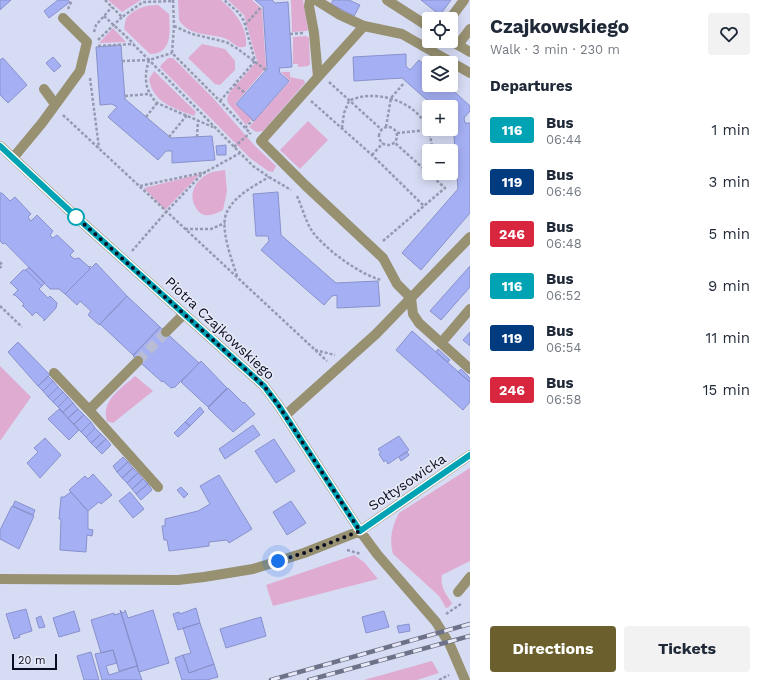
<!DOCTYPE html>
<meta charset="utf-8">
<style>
:root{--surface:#fff;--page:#f2f2f3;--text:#1f2937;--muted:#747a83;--accent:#6b602d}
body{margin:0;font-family:"Work Sans",sans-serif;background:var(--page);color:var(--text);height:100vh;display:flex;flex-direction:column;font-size:15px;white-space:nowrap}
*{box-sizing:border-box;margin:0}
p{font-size:13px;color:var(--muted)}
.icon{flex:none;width:22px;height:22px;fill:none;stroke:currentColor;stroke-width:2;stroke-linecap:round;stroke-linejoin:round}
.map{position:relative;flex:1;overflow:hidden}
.side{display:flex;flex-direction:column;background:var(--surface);width:300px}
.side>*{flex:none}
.badge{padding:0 8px;border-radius:3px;font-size:14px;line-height:26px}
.tools{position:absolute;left:422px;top:12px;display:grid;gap:8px}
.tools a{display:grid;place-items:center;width:36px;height:36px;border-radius:4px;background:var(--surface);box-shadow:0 2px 10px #0003;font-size:20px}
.scale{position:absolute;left:12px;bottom:10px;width:45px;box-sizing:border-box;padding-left:4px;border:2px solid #0b0d22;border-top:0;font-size:11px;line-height:14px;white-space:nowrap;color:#0b0d22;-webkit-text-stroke:3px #e7eaf6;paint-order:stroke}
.you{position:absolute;width:20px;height:20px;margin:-10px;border:3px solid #fff;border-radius:50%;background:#1a73e8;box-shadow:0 0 0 6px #1a73e833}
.map>.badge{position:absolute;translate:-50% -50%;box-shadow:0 0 0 2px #fff}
h2{padding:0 20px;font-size:15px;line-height:36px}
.round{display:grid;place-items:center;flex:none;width:42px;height:42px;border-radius:4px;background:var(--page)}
.overview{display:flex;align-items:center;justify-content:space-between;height:68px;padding:0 20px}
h1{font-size:19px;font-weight:700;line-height:30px}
.button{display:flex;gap:8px;margin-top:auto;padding:8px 20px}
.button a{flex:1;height:46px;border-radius:4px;background:var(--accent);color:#fff;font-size:16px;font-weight:700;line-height:46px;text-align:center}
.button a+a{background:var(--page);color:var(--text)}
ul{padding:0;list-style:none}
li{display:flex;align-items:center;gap:12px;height:52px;padding:0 20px}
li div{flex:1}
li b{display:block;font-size:15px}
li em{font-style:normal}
li .badge{min-width:44px;font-weight:700;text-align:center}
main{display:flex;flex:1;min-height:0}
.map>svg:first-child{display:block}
.green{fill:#dfabd0}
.building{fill:#a5b0f4;stroke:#8891cb}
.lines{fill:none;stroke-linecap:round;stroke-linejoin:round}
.minor-tunnel{stroke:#b8bdd5;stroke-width:10;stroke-dasharray:10 5;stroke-linecap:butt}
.path{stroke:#9599b1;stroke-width:2.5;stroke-dasharray:3 2;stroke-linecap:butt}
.minor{stroke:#979071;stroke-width:10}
.rail-casing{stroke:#6e7289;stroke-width:4.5}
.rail{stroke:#e7eaf6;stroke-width:3;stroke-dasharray:9;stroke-linecap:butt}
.line-casing{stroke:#fff;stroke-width:9}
.line{stroke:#00a3b4;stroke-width:6}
.walk{stroke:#0b0d22;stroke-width:4;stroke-dasharray:0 7.2}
.stop-dot{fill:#fff;stroke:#00a3b4;stroke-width:2}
.labels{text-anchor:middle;stroke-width:3;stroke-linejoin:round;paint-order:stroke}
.street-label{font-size:14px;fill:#0b0d22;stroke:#e7eaf6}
</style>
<main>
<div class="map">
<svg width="470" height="680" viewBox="0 0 470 680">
<rect width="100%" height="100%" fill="#d7dcf5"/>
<path class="green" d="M108,0H141L122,12Z
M178,0H221C234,11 248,27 246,46C237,51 232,40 224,38C209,33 190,37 179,20Z
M228,0H252L262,9L266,68L235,104L252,119L246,125L228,103L227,99L229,93L257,61L244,15Z
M291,0H303L308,30L306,31L292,32Z
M158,5L169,14C170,30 173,54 150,54L124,29C125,25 125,19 128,16C136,8 147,5 158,5Z
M113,28L126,42L99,43Z
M306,36L309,38L310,64L308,66L298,67V64H293V37Z
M202,44L225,49L235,61V70L220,85L215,84L188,58Z
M168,58H173L214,99L254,145L276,166L273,172L268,171L250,158L160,67L162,64Z
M154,71L196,112L194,116C174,108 153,103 149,79Z
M281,72H290V77L304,80L305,83L263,131L256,132L249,127L290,81Z
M308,121L328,140L300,169L280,150Z
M225,170L227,191L223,210C217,213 212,216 205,215C201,215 198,211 196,208C187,194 196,179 210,173C214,171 220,171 225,170Z
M200,174L165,210L144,188Z
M0,366L31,397L0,441Z
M135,376L153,391L113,423L107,421C100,401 122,388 135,376Z
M470,468V561L442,575C440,586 446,595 452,603L449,607L446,608L439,596L393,554C389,539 392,526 399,513Z
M354,555L364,562L378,579L273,606L266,585Z
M432,661L439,673L417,680H364Z"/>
<path class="building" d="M0,0H11L0,10Z
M58,0H68L70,2L49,18L44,11Z
M255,0H272L275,3L288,2L292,67L279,68L280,73L289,81L254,121L236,104L267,69L263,7Z
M333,0H349L360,5L354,16L331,4Z
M421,0H451L440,15Z
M121,45L125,99L171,138L212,136L215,160L172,163V151H166L158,160L108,117L117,107L112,104L100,105L96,47Z
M406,54V66L410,70L419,60L429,69V85H447L470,106V111L464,118L465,123H470V213L421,270L402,253L458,189L453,123L451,121V107H435L402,78L354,81L353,57Z
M53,57L61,66L54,72L46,63Z
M3,58L27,85L8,103L0,95V60Z
M226,145V155H217L216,146Z
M278,192L281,235L336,283L378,281L380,306L337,308V295L332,296L324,305L261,250L269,241L268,236H256L253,194Z
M0,193H2L10,201L15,197L31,214L28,217L31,221L37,215L53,231L50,235L53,238L57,235L74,251L70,255L74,259L79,258L89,267L91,266L89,268L90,269L65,294L59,289H50L5,243L3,244L0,241Z
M96,263L127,296L99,325L88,315L91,311L80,301L77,305L65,294Z
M470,266V287L441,320L430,311Z
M29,267L45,283L42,286L26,270Z
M23,270H26L42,286L39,289L48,298L50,296L57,303L56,308L44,321V319L36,312L32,316V315L23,306H22L24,304L15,295H13L18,290L11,283H10Z
M127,296L160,327L133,355L100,324Z
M160,327L199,363L175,387L171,388L163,381L162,382L133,356Z
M412,331L470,382V402L463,410L396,350Z
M470,332V346L463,340Z
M18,342L50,375L38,386L8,352Z
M438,349L450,360L448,362L436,352Z
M201,361L227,388L208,407L181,382Z
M461,369L470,378V382L458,372Z
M48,376L53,381L43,391L38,386Z
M53,381L58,387L48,397L43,391Z
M58,387L63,392L53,402L48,397Z
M228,388L243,403L244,402L255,414L233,432L208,408Z
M63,392L68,397L58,407L53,402Z
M68,397L73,403L63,412L58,407Z
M73,403L78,409L68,418L63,412Z
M200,407L204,412L190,426L185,422Z
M59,409L79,430L69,440L48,419Z
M78,409L84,415L74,424L68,418Z
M84,415L91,422L81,432L74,424Z
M91,422L95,428L86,437L81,432Z
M185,422L190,426L178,437L174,433Z
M253,425L260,435L225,459L219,449Z
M95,428L101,434L91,443L86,437Z
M101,434L106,439L96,448L91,443Z
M399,436L409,450L388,464L386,460L384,462L379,454L381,453L378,449Z
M45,438L61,455L40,478L27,463L38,452L34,448Z
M106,439L111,445L102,454L96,448Z
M274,439L295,471L276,483L255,451Z
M407,452L409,455L401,461L399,457Z
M123,457L128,462L117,472L113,466Z
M128,462L133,468L122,478L117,472Z
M133,468L138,473L127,483L122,478Z
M138,473L143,479L132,489L127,483Z
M93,474L112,495L101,504L99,502L88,511L69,490L85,476L88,479Z
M219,475L252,529L229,543L227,540L209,542V546L169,551L167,540H164L162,526H165V519L198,511L210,504L200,486Z
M143,479L148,484L136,494L132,489Z
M148,484L152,490L141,500L136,494Z
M181,487L188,494L184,498L177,490Z
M71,492L88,511V529L93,530L92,536L87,535L86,552L60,550L61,519H59L61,497H64Z
M130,492L144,509L133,518L119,501Z
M15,501L35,510L33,515L13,506Z
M291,501L306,523L287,535L273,512Z
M12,506L34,516L19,549L0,539V530Z
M196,608L200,623L178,630L173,614L179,612L180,614Z
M26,609L32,631L19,635L20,637L14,639L6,614Z
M120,610L123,613L125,612V610L128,618L153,610L169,663L139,672Z
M74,611L80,631L59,637L53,618Z
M384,611L389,627L366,633L362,617Z
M120,612H121L138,667L137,666L119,671L113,650L101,653L91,620L114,613V615L121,613Z
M41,616L45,627L39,628L36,618Z
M261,617L266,636L226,648L220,629Z
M200,623L214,664L189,673L183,655L191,653L183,628Z
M409,624L410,631L399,633L397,626Z
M113,650L117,663L106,666L109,675L137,666L142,680H102L95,654Z
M91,652L99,680H84L77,656Z
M183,655L189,673L214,664L218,677L207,680H182L175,658Z"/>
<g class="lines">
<path class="minor-tunnel" d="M138,361L166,332"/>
<path class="path" d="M105,0L122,17L143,2L173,1
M173,0L174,26L172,53L220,101L251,134
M68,9L72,0
M104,16L133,43
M245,25L262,6
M174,26L192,34L226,42L238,49L266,70
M94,32L96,25L112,7
M290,34L303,33
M98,40L122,17
M98,46L133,44L149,60L172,53
M149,60C144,76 144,90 157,103L213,127
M122,61L149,60L253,166L269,177L291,190
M90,78L99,148
M329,82L382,130
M234,84L245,93
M125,96L149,94
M220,101L255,61L244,21L239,13L224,0
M311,101L372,155L424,206
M63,115L327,361
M146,117L157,103
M386,127L391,98L404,83
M379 136a9 9 0 1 1 18 0a9 9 0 1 1-18 0Z
M245,128L253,120
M342,128L344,113L349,101C372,89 410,99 424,122C429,130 432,141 432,151
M397,133L438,129
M169,137L187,115
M197,137L198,120
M234,147L250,133
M372,155L383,143
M427,172L429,166
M140,186L206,172
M297,196C302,207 306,222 312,231C325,249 359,274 381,280
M185,229H211L225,223
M383,241L445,188L394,142
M132,251L166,212L202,174L240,153
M0,262L2,265L0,268
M237,276C232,260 218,225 228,210C236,195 254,186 269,177
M0,306L22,327
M315,350L335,355
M347,550L361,554
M446,614L461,604
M439,680L449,675"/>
<path class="minor" d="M310,0L309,6L314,33L318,77L261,141L305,185L383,258L397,284L411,298L413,314L419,323L470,369
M316,0L340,15L364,26L402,34L470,73
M387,0L429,27
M450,19L464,0
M451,41L470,52
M458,45L470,29
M318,77L364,26
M44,89L55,104
M0,146L85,225L264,386L279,406L360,531L377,554L436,622L450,645L465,680
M13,158L42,123L80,71L87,42L63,18
M166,332L184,314
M441,343L470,309
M54,373L89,410L138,361
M89,410L158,487
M285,415L289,412L376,334L470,237
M0,579L178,580L204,577L253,569L304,553L360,531L470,455
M458,592L470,577"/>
<g class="rail-casing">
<path id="rail" d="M271,680L470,624
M309,680L470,636"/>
</g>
<use href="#rail" class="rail"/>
</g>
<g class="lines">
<g class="line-casing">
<path id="line" d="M0,146L85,225L264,386L279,406L360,531L470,455"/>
</g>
<use href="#line" class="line"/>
<path class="walk" d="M76,217L75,216L264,386L279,406L360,531L304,553L278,561"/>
</g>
<circle class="stop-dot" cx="76" cy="217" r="8"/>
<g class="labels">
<g class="street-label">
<text transform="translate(220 328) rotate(43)" y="5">Piotra Czajkowskiego</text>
<text transform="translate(407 482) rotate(-34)" y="5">Sołtysowicka</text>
</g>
</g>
</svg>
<div class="tools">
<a><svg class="icon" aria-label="locate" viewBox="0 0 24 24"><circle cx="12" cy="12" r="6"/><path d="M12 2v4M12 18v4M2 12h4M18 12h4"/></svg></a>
<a><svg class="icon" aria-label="layers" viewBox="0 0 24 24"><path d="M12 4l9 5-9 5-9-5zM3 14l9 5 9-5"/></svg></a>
<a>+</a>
<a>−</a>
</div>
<div class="scale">20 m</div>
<div class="you" style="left:278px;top:561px"></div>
</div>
<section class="side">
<div class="overview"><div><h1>Czajkowskiego</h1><p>Walk · 3 min · 230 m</p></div><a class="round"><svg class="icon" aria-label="heart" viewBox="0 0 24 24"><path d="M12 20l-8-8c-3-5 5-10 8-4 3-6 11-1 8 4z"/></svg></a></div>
<h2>Departures</h2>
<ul>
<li><span class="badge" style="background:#00a3b4;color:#fff">116</span><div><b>Bus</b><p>06:44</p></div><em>1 min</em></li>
<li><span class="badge" style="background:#003b80;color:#fff">119</span><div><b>Bus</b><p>06:46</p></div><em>3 min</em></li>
<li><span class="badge" style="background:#d7263d;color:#fff">246</span><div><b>Bus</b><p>06:48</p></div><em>5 min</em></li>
<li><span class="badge" style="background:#00a3b4;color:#fff">116</span><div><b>Bus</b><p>06:52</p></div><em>9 min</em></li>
<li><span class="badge" style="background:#003b80;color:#fff">119</span><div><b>Bus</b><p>06:54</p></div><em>11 min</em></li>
<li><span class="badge" style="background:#d7263d;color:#fff">246</span><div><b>Bus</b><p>06:58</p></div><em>15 min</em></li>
</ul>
<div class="button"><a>Directions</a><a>Tickets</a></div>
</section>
</main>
